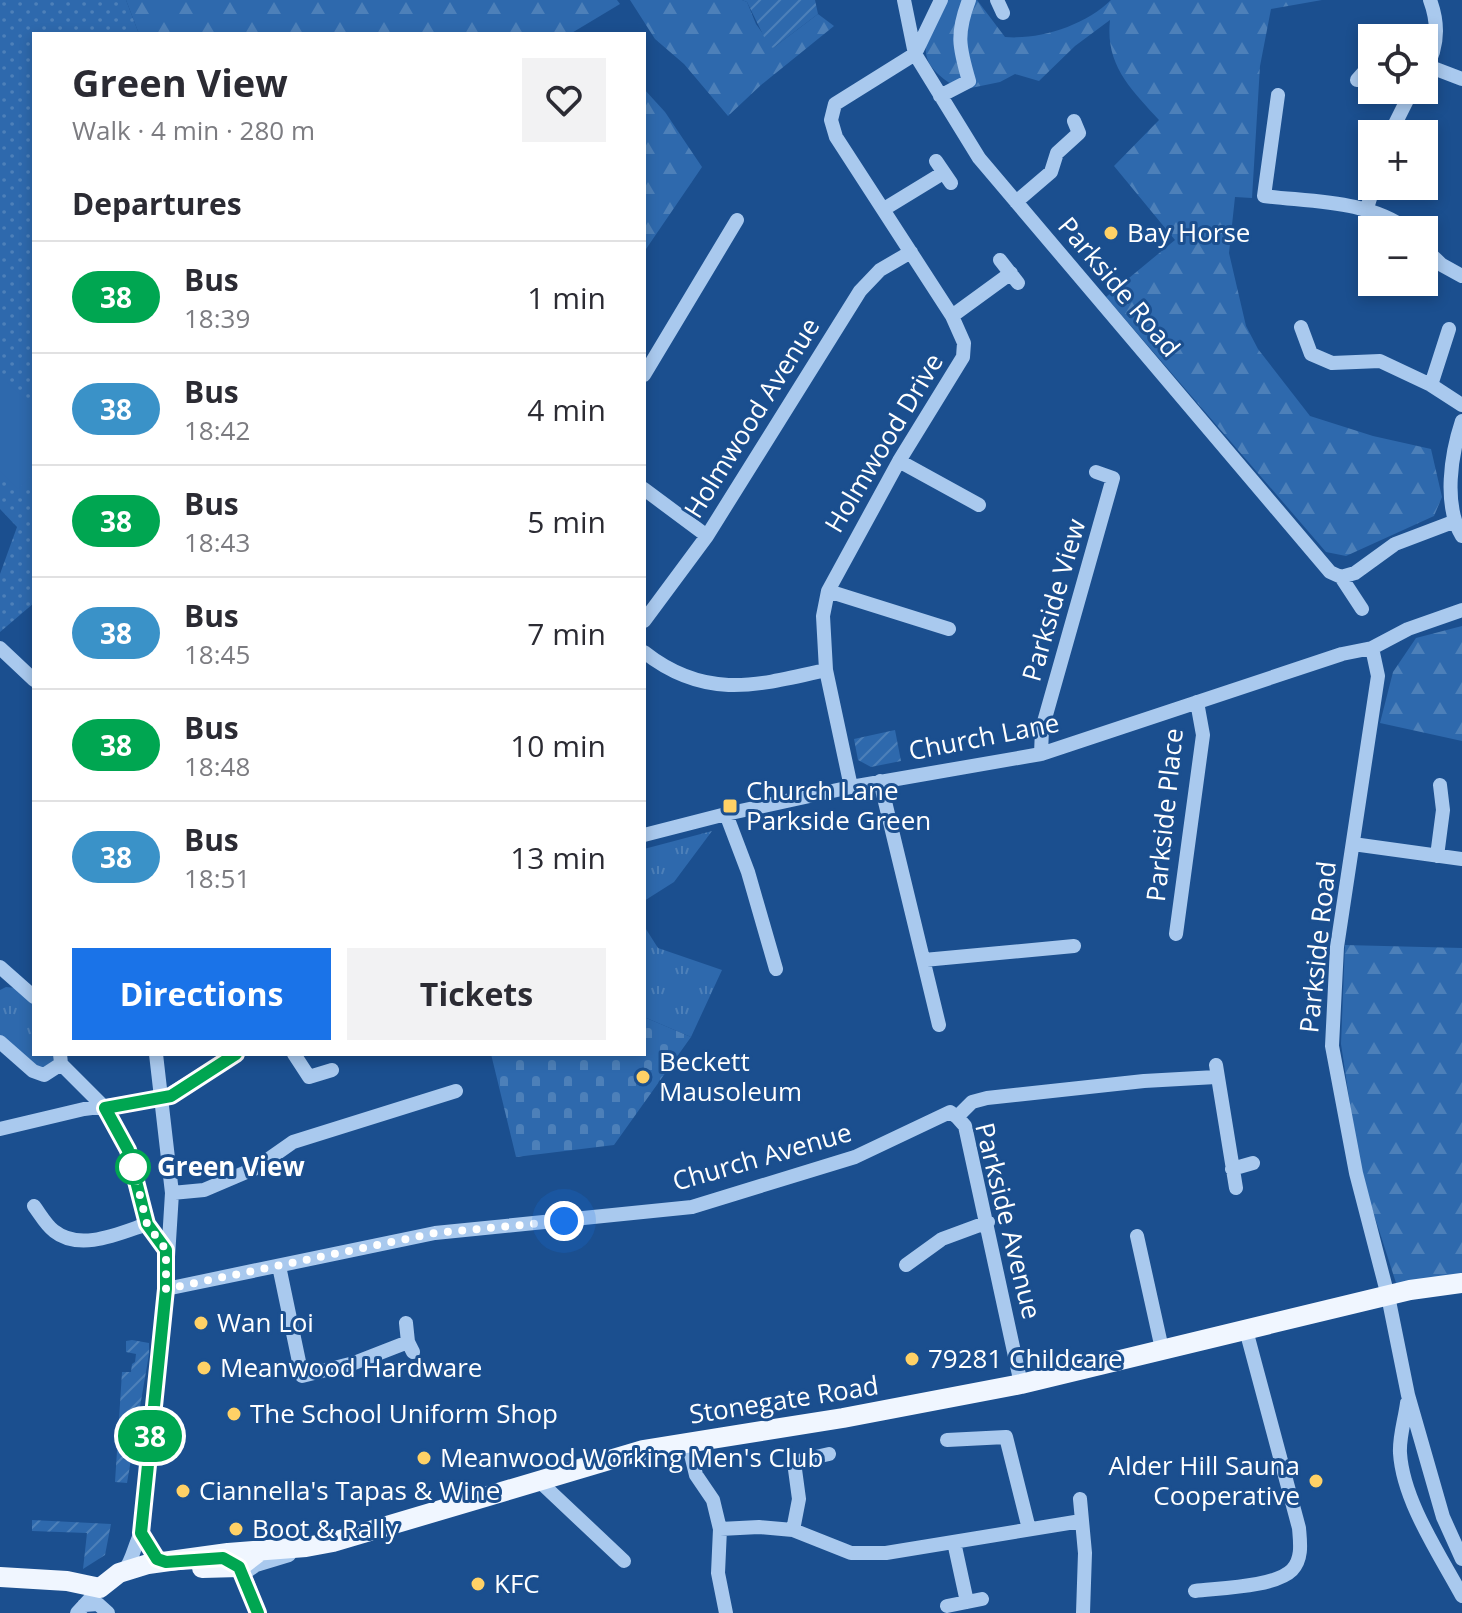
<!DOCTYPE html>
<meta charset="utf-8">
<style>
:root{--surface:#fff;--page:#f2f2f3;--text:#2b2b33;--muted:#7c7c81;--line:#e1e1e2;--accent:#1a73e8}
body{margin:0;font-family:"Open Sans",sans-serif;background:var(--page);color:var(--text);height:100vh;display:flex;flex-direction:column;font-size:30px;white-space:nowrap}
*{box-sizing:border-box;margin:0}
p{font-size:26px;color:var(--muted)}
.icon{flex:none;width:44px;height:44px;fill:none;stroke:currentColor;stroke-width:2;stroke-linecap:round;stroke-linejoin:round}
.map{position:relative;flex:1;overflow:hidden}
.details{position:absolute;left:32px;top:32px;width:614px;height:1024px;display:flex;flex-direction:column;background:var(--surface);border-radius:0px;box-shadow:0 4px 12px #0003}
.details>*{flex:none}
.badge{padding:0 16px;border-radius:26px;font-size:28px;line-height:52px}
.fabs{position:absolute;left:1358px;top:24px;display:grid;gap:16px}
.fabs a{display:grid;place-items:center;width:80px;height:80px;border-radius:0px;background:var(--surface);box-shadow:0 4px 12px #0003;font-size:40px}
.you{position:absolute;width:40px;height:40px;margin:-20px;border:6px solid #fff;border-radius:50%;background:#1a73e8;box-shadow:0 0 0 12px #1a73e833}
.map>.badge{position:absolute;translate:-50% -50%;box-shadow:0 0 0 4px #fff}
h2{padding:0 40px;font-size:30px;line-height:72px}
.round{display:grid;place-items:center;flex:none;width:84px;height:84px;border-radius:0px;background:var(--page)}
.overview{display:flex;align-items:center;justify-content:space-between;height:136px;padding:0 40px}
h1{font-size:38px;font-weight:700;line-height:60px}
.action{display:flex;gap:16px;margin-top:auto;padding:16px 40px}
.action a{flex:1;height:92px;border-radius:0px;background:var(--accent);color:#fff;font-size:32px;font-weight:700;line-height:92px;text-align:center}
.action a+a{background:var(--page);color:var(--text)}
ul{padding:0;list-style:none}
li{display:flex;align-items:center;gap:24px;height:112px;padding:0 40px;border-top:2px solid var(--line)}
li div{flex:1}
li b{display:block;font-size:30px}
li em{font-style:normal}
li .badge{min-width:88px;font-weight:700;text-align:center}
.map>svg:first-child{display:block}
.grass{fill:url(#grass-tufts)}
.forest{fill:url(#forest-firs)}
.cemetery{fill:url(#cemetery-stones)}
.park{fill:url(#park-dots)}
.garden{fill:url(#garden-furrows)}
.pitch{fill:#2e69ad}
.lines{fill:none;stroke-linecap:round;stroke-linejoin:round}
.minor{stroke:#a9c9ee;stroke-width:14}
.major{stroke:#f0f6ff;stroke-width:20}
.line-casing{stroke:#fff;stroke-width:18}
.line{stroke:#00a651;stroke-width:12}
.walk{stroke:#fff;stroke-width:8;stroke-dasharray:0 14.4}
.poi-dot{fill:#ffd166;stroke:#1b4f8f;stroke-width:3}
.stop-dot{fill:#fff;stroke:#00a651;stroke-width:4}
.labels{text-anchor:middle;stroke-width:6;stroke-linejoin:round;paint-order:stroke}
.poi-label{font-size:26px;fill:#fff;stroke:#1b4f8f;text-anchor:start}
.street-label{font-size:26px;fill:#fff;stroke:#1b4f8f}
.stop-label{font-size:26px;font-weight:bold;fill:#fff;stroke:#1b4f8f;text-anchor:start}
</style>
<div class="map">
<svg width="1462" height="1613" viewBox="0 0 1462 1613">
<defs>
<pattern id="grass-tufts" width="24" height="20" patternUnits="userSpaceOnUse" patternTransform="scale(2)"><rect width="24" height="20" fill="#2e69ad"/><path d="M3 7l-1-3M5 7V3M7 7l1-3M15 17l-1-3M17 17v-4M19 17l1-3" fill="none" stroke="#4d80b9"/></pattern>
<pattern id="forest-firs" width="22" height="20" patternUnits="userSpaceOnUse" patternTransform="scale(2)"><rect width="22" height="20" fill="#2e69ad"/><path d="M5 1l3.5 6h-7zM16 11l3.5 6h-7z" fill="#4d80b9"/></pattern>
<pattern id="cemetery-stones" width="16" height="16" patternUnits="userSpaceOnUse" patternTransform="scale(2)"><rect width="16" height="16" fill="#2e69ad"/><path d="M2 7V4a2 2 0 0 1 4 0v3zM10 15v-3a2 2 0 0 1 4 0v3z" fill="#4d80b9"/></pattern>
<pattern id="park-dots" width="8" height="8" patternUnits="userSpaceOnUse" patternTransform="scale(2)"><rect width="8" height="8" fill="#2e69ad"/><path d="M2 2h.1M6 6h.1" fill="none" stroke="#4d80b9" stroke-width="1.8" stroke-linecap="round"/></pattern>
<pattern id="garden-furrows" width="10" height="10" patternUnits="userSpaceOnUse" patternTransform="scale(2)"><rect width="10" height="10" fill="#2e69ad"/><path d="M-1 1l2-2M0 10L10 0M9 11l2-2" fill="none" stroke="#4d80b9"/></pattern>
</defs>
<rect width="100%" height="100%" fill="#1b4f8f"/>
<path class="grass" d="M712,831L674,882L644,901V849Z
M644,926L658,948L722,970L691,1037L644,1017Z
M6,987L16,988L34,1004V1054H54L53,1061L40,1069L0,1035V990Z"/>
<path class="forest" d="M126,0H617L620,4L570,34H139Z
M630,0H742L747,2L756,24L773,48L818,14L834,26L761,85L728,116L684,64L655,39Z
M938,0H977L1005,37C1040,40 1086,25 1111,0H1322L1271,9L1260,66L1252,198L1235,197L1229,253L1246,326L1258,349L1310,416L1373,436L1431,449L1442,497L1434,516L1346,556L1326,552L1106,297L1175,240L1114,166L1159,120C1131,89 1105,65 1110,20L1075,46L1039,81L1015,74L1000,82L961,90C912,62 924,47 938,0Z
M644,89L665,112L702,167L644,252Z
M1462,626V741L1380,723L1393,672L1416,638Z
M1345,945L1462,948V1276L1397,1286L1360,1171L1341,1044Z"/>
<path class="cemetery" d="M644,1017L691,1037L614,1145L516,1157L491,1054H644Z"/>
<path class="park" d="M0,0H126L139,34H34V603L0,632V574L17,527L0,509Z"/>
<path class="garden" d="M742,0H815L818,14L773,48L768,45L747,2Z
M895,730L901,761L871,767L858,760L854,739Z
M132,1340L149,1343V1354L127,1483L115,1482L122,1372H131L132,1364L135,1362L136,1354L126,1352V1341Z
M32,1520L111,1524L105,1555L83,1569L87,1533L32,1531Z"/>
<path class="pitch" d="M7,382L34,409V473L18,489L0,471V388Z"/>
<g class="lines">
<path class="minor" d="M904,0L915,54L979,158L1330,572L1341,577L1355,573L1395,544L1453,522
M997,0L1003,13
M1428,66L1462,79
M1424,72C1438,49 1439,24 1430,0
M1357,80L1372,63
M1278,95L1264,196C1312,202 1368,200 1408,230
M940,96L969,81C959,47 956,34 969,0
M1390,134L1412,90
M936,161L951,183
M1016,202L1051,172L1057,153L1079,133L1074,121
M1367,208L1374,186
M884,209L943,173
M1424,248L1442,265L1462,276
M1000,260L1018,283
M952,316L1011,273
M1301,327L1311,354L1332,363L1380,361L1431,385L1462,405
M644,375L737,220
M1431,385L1449,329
M1462,421C1451,454 1443,505 1462,536
M899,461L979,505
M644,489L707,536
M1341,577L1362,609
M828,591L949,629
M644,621L707,536L860,291L880,270L911,252
M0,648L34,680
M1372,648L1378,676L1337,947L1332,1046L1356,1173L1388,1296L1408,1395L1443,1517L1462,1559
M644,652C705,700 756,686 826,670
M1041,754L1042,729L1113,478L1096,472
M880,781L939,1025
M851,787L826,670L823,616L828,591L899,461L963,357L964,343L952,316L836,137L831,120L835,104L915,54L941,0
M726,814L748,872L776,969
M644,835L726,814L851,787L1041,754L1342,654L1372,648L1408,629L1462,610
M1353,844L1462,859
M1437,856L1443,810L1440,785
M1176,934L1203,735L1197,702
M924,960L1074,946
M0,967L34,997
M0,1042L33,1071L44,1075L61,1064
M60,1054L61,1064L105,1108L128,1150L147,1224L166,1250
M294,1054L309,1077L332,1070
M1216,1065L1236,1188
M957,1117L965,1126L1021,1384
M0,1129L84,1109L162,1099L236,1054
M1232,1169L1253,1163
M172,1193L204,1190L256,1168L293,1142L456,1091
M34,1206C40,1214 46,1225 54,1231C80,1252 120,1233 147,1224
M1137,1236L1162,1349
M906,1265L942,1239L988,1222
M279,1266L302,1376L354,1363L408,1342
M166,1289L435,1233L692,1207L855,1157L950,1112L957,1117L972,1102L987,1098L1144,1081L1216,1077
M406,1323L408,1342L413,1352
M1407,1403C1405,1419 1399,1437 1400,1453C1403,1501 1440,1555 1462,1596
M947,1440L1006,1437L1029,1529
M688,1442L696,1475L713,1500L720,1529L718,1573L726,1613
M538,1480L624,1561
M1080,1499L1085,1553L1083,1613
M720,1529L759,1527L793,1530L851,1553H886L1081,1521
M793,1530L799,1499L794,1462L829,1454
M141,1533L157,1559L166,1562
M954,1542L967,1602
M230,1562C248,1572 251,1595 258,1613
M124,1571C133,1560 134,1546 141,1533L166,1289L172,1193L156,1054
M246,1572L256,1565L289,1555
M1195,1591C1219,1588 1275,1587 1292,1570C1303,1559 1300,1541 1299,1528L1246,1330
M84,1605L98,1604L108,1613
M947,1606L982,1599
M77,1613L100,1588"/>
<path class="major" d="M202,1568L239,1567L257,1553
M0,1577L67,1581L100,1588L119,1573L148,1564L228,1553L306,1547L333,1542L643,1450L843,1418L1021,1384L1410,1290L1462,1283"/>
</g>
<g class="lines">
<g class="line-casing">
<path id="line" d="M236,1054L171,1096L105,1108L128,1150L147,1224L166,1250V1289L141,1533L157,1559L166,1562L223,1558L239,1567L258,1613"/>
</g>
<use href="#line" class="line"/>
<path class="walk" d="M133,1167L147,1224L166,1250V1289L435,1233L564,1221"/>
</g>
<g class="poi-dot">
<circle cx="1111" cy="233" r="8"/>
<rect x="722" y="798" width="16" height="16" rx="4"/>
<circle cx="643" cy="1077" r="8"/>
<circle cx="201" cy="1323" r="8"/>
<circle cx="912" cy="1359" r="8"/>
<circle cx="204" cy="1368" r="8"/>
<circle cx="234" cy="1414" r="8"/>
<circle cx="424" cy="1458" r="8"/>
<circle cx="1316" cy="1481" r="8"/>
<circle cx="183" cy="1491" r="8"/>
<circle cx="236" cy="1529" r="8"/>
<circle cx="478" cy="1584" r="8"/>
</g>
<circle class="stop-dot" cx="133" cy="1167" r="16"/>
<g class="labels">
<g class="poi-label">
<text x="1127" y="242">Bay Horse</text>
<text x="746" y="800">Church Lane<tspan x="746" dy="30">Parkside Green</tspan></text>
<text x="659" y="1071">Beckett<tspan x="659" dy="30">Mausoleum</tspan></text>
<text x="217" y="1332">Wan Loi</text>
<text x="928" y="1368">79281 Childcare</text>
<text x="220" y="1377">Meanwood Hardware</text>
<text x="250" y="1423">The School Uniform Shop</text>
<text x="440" y="1467">Meanwood Working Men's Club</text>
<text x="1300" y="1475" text-anchor="end">Alder Hill Sauna<tspan x="1300" dy="30">Cooperative</tspan></text>
<text x="199" y="1500">Ciannella's Tapas &amp; Wine</text>
<text x="252" y="1538">Boot &amp; Rally</text>
<text x="494" y="1593">KFC</text>
</g>
<g class="street-label">
<text transform="translate(1119 287) rotate(50)" y="9">Parkside Road</text>
<text transform="translate(752 418) rotate(-58)" y="9">Holmwood Avenue</text>
<text transform="translate(884 443) rotate(-59)" y="9">Holmwood Drive</text>
<text transform="translate(1054 600) rotate(-74)" y="9">Parkside View</text>
<text transform="translate(984 737) rotate(-11)" y="9">Church Lane</text>
<text transform="translate(1165 815) rotate(-84)" y="9">Parkside Place</text>
<text transform="translate(1318 947) rotate(-84)" y="9">Parkside Road</text>
<text transform="translate(762 1157) rotate(-16)" y="9">Church Avenue</text>
<text transform="translate(1008 1221) rotate(76)" y="9">Parkside Avenue</text>
<text transform="translate(784 1400) rotate(-9)" y="9">Stonegate Road</text>
</g>
<g class="stop-label">
<text x="157" y="1176">Green View</text>
</g>
</g>
</svg>
<div class="fabs">
<a><svg class="icon" aria-label="locate" viewBox="0 0 24 24"><circle cx="12" cy="12" r="6"/><path d="M12 2v4M12 18v4M2 12h4M18 12h4"/></svg></a>
<a>+</a>
<a>−</a>
</div>
<div class="you" style="left:564px;top:1221px"></div>
<b class="badge" style="left:150px;top:1436px;background:#00a651;color:#fff">38</b>
<section class="details">
<div class="overview"><div><h1>Green View</h1><p>Walk · 4 min · 280 m</p></div><a class="round"><svg class="icon" aria-label="heart" viewBox="0 0 24 24"><path d="M12 20l-8-8c-3-5 5-10 8-4 3-6 11-1 8 4z"/></svg></a></div>
<h2>Departures</h2>
<ul>
<li><span class="badge" style="background:#00a651;color:#fff">38</span><div><b>Bus</b><p>18:39</p></div><em>1 min</em></li>
<li><span class="badge" style="background:#3a92c8;color:#fff">38</span><div><b>Bus</b><p>18:42</p></div><em>4 min</em></li>
<li><span class="badge" style="background:#00a651;color:#fff">38</span><div><b>Bus</b><p>18:43</p></div><em>5 min</em></li>
<li><span class="badge" style="background:#3a92c8;color:#fff">38</span><div><b>Bus</b><p>18:45</p></div><em>7 min</em></li>
<li><span class="badge" style="background:#00a651;color:#fff">38</span><div><b>Bus</b><p>18:48</p></div><em>10 min</em></li>
<li><span class="badge" style="background:#3a92c8;color:#fff">38</span><div><b>Bus</b><p>18:51</p></div><em>13 min</em></li>
</ul>
<div class="action"><a>Directions</a><a>Tickets</a></div>
</section>
</div>
